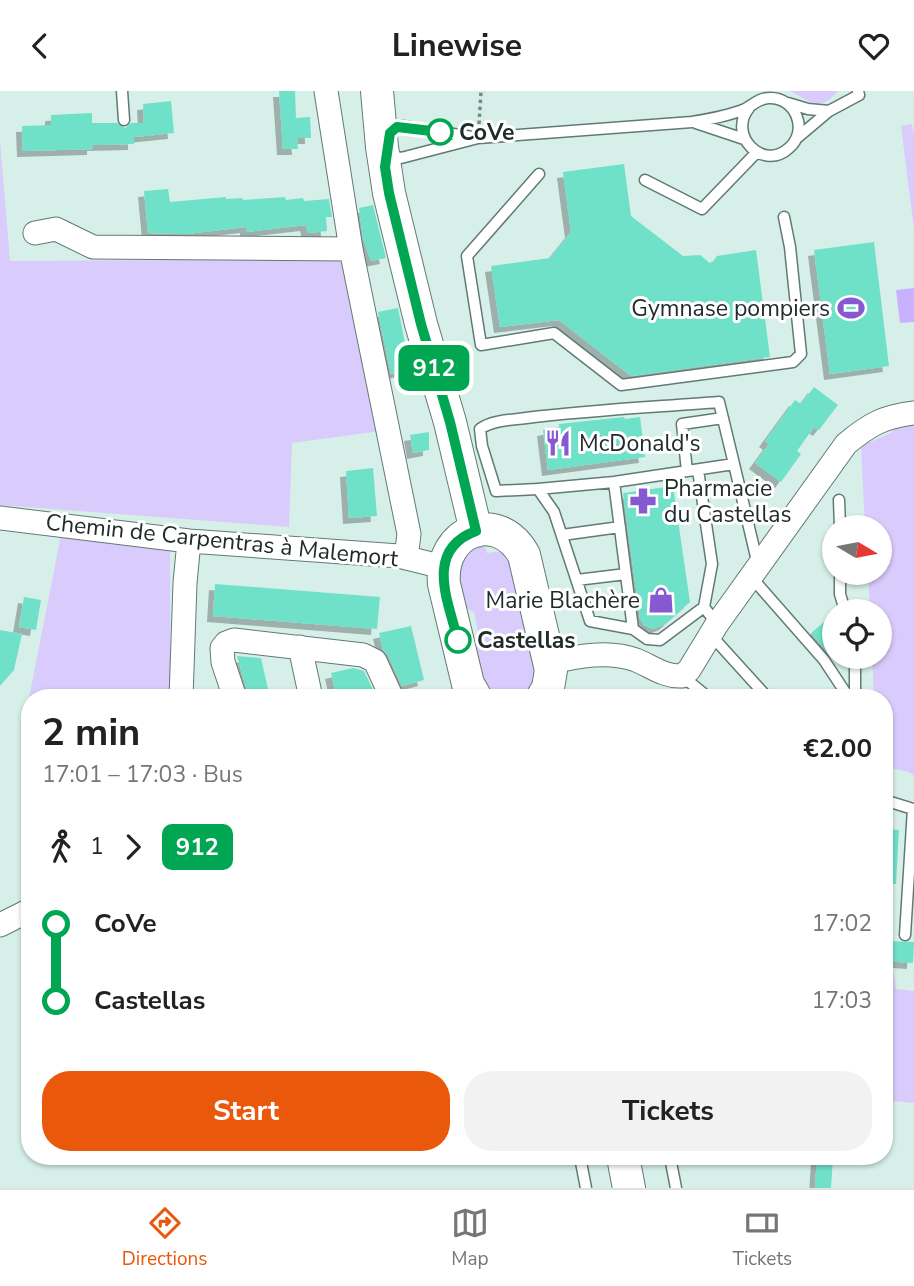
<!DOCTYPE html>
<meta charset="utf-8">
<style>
:root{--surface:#fff;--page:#f2f2f2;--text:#222;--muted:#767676;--line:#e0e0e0;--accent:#ea580c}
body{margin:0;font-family:"Nunito Sans",sans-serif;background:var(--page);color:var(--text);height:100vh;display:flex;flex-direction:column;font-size:26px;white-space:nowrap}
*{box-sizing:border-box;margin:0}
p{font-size:23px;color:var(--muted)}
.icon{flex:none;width:38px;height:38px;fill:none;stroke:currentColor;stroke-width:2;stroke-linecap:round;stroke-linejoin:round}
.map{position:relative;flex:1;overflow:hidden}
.side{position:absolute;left:21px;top:598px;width:872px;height:476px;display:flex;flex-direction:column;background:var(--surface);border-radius:28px;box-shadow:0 2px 5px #0004}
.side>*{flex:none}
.badge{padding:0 14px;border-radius:10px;font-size:24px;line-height:46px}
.needle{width:46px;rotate:100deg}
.tools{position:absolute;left:822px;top:424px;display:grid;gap:14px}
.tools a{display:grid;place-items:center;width:70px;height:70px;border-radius:50%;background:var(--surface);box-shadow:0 2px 5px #0004;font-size:35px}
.map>.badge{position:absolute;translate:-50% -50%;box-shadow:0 0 0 4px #fff}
.legs{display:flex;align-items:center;gap:10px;height:77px;padding:0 21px;font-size:23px}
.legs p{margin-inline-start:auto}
.overview{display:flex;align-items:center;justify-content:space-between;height:119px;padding:0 21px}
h1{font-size:38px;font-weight:700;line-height:52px}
.cta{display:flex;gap:14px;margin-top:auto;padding:14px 21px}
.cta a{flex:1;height:80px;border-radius:28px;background:var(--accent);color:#fff;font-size:28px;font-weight:700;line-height:80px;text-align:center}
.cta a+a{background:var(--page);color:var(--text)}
ul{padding:0 21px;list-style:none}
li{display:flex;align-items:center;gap:24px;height:77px;font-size:26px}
li i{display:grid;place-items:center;width:10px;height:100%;margin:0 9px;background:currentColor}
li i::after{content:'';width:18px;height:18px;margin:-9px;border:5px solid;border-radius:50%;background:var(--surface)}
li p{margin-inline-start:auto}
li:first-child i{background:linear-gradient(#0000 50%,currentColor 0)}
li:last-child i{background:linear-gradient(currentColor 50%,#0000 0)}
header{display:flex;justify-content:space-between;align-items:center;height:91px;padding:0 21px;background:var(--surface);font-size:32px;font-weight:700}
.tabs{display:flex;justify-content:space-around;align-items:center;height:98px;border-top:2px solid var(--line);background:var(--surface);font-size:19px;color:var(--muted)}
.tabs a{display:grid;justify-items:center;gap:4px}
.tabs .active{color:var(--accent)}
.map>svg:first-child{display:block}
.green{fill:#d9cbfc}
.water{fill:#c9b1ff}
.building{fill:#6fe1c9;filter:url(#shadow)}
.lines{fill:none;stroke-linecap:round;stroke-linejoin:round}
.lane-casing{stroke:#627a74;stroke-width:13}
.street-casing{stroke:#627a74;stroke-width:25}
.secondary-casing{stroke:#627a74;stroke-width:34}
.path{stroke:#788a85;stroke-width:3.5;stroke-dasharray:3.5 3.5;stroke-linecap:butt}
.lane{stroke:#fff;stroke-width:10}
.street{stroke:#fff;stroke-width:23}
.secondary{stroke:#fff;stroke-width:32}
.line-1-casing{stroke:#fff;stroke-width:16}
.line-1{stroke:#00a651;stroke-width:10}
.stop-1-dot{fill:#fff;stroke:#00a651;stroke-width:3.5}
.labels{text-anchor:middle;stroke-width:6;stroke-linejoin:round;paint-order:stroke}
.stop-label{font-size:23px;font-weight:bold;fill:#212b29;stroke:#fff;text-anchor:start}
.poi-label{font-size:23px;fill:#212b29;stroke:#fff;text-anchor:end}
.street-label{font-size:23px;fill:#212b29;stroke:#fff}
</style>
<header><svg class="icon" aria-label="back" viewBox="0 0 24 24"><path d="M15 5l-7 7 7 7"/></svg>Linewise<svg class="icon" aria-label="heart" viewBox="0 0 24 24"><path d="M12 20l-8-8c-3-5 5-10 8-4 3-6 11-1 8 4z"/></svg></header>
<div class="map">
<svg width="914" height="1097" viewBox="0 0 914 1097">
<defs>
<filter id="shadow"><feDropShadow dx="-6" dy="6" stdDeviation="0" flood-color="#0004"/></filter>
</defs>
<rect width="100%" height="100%" fill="#d6f0e9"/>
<path class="green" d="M790,0H838C819,22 810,10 790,0Z
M912,33L914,44V138L901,35Z
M0,50L10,170L345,168L381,340L292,352L289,436L0,414Z
M914,329V685L909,681L884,676V607H874L872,565H880V520H870L868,481H880V436H865L861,355L891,342L899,331Z
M61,444L170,458V607H30V656L21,648Z
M484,453L487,462L502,460L509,469L537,578C533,600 526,607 504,607C496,607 489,606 485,598C479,588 477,571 474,560L480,551L474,521L464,516C457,490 448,460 484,453Z
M884,873H892L896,898L914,900V1012L884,1009Z"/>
<path class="water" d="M914,197V231L900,232L896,199Z"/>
<path class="building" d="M279,0H295L296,27L310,26L311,47H297L298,58H283Z
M171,10L174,42L134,46V53L93,54V58L23,60L22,35L51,34V24L92,22V32H117L125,37L131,32H144L143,13Z
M624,73L631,125L683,165L700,164L711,173L717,165L756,159L770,266L631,285L559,229L500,236L491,175L550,167L571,141L563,81Z
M168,98L170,111L226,106V108L242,107L243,109L285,106L286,109L303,107L304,110L329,108L332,126H326L327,140L308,142L306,134L246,141V136L186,143L148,142L144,100Z
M373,114L386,167L371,170L363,147L359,117Z
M874,151L889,275L830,283L814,159Z
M398,217L406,257H409L414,273L401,275L402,280L391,283L378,221Z
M814,296L838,314L819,339L814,336L797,360L801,363L781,391L755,372L769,353L765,350L795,309L801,313Z
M624,326L625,328L640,326L645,366L548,379L543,339L559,336V333Z
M429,341V359L413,362L410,344Z
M373,377L377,425L349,427L346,380Z
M673,395L690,511L665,533L653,538L644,534L640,527L623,402Z
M215,493L380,506L377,538L213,525Z
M24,506L41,509L36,539L19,536Z
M835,522V560L830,564L811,542Z
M411,535L424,589L402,595L388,564L383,559L379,542Z
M0,539L22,543L14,579L0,595Z
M237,565L261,567L270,607H253L252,602L248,603Z
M353,577L364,580L373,599L367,601L368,607H337L331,582Z
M884,738L899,739L896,793H884Z
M884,850L914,851L913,872L884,870Z
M817,1066H833L831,1097H815Z"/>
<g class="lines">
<g class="lane-casing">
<path id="lane" d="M122,0L124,29
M788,12L808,18L829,20L797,47
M829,20L859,4L858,0
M696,32L744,48
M389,46L397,36L403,35L472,46
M390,60L391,65L401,67L478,47L692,31C710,28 728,25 745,18C753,14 759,7 769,7C796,6 809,40 789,57C763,81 727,44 749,17
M539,83L467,165L481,254L554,242L621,294L793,271L801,263L790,156L784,126
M645,89L702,118L757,61
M698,379L712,473L704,516
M687,380L682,333L723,327
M614,391L633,538
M538,398L496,400L482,355L480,338C492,329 512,329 526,327C590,319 655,316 719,311L734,373
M839,409L840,436
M562,444L620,436
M840,481V503L845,520
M752,487L824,569L849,607
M577,489L626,483
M717,533L704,516L660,549L647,548L633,538L590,530L554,421L538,398L614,391L734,373L758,474
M710,543L768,607
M682,585L709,607
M855,607V565
M884,709L913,718L905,844
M580,1066L586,1097
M670,1066L676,1097"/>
</g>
<g class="street-casing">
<path id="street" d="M326,0L351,158L409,443L406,467
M35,142L56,138L93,156L351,158
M0,427L189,450L399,465L443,476
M300,556L311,607
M550,572C577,565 609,559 636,569C651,575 664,586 682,585L689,579L717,533L846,353C870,333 883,326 914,322
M181,607L185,492L189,450
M235,607L223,571L222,557L226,552L234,549L363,564L375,570L392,607
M0,834L30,819"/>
</g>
<g class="secondary-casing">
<path id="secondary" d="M377,0L382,56L389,102L421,233L450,331L476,440
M476,607L468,593L444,493C439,439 498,417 524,464L551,579L548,597L542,607
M623,1066L629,1097"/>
</g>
<path class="path" d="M479,33L481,1L484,0
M437,607L445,598"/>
<use href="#lane" class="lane"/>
<use href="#street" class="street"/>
<use href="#secondary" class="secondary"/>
</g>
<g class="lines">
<g class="line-1-casing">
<path id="line-1" d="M440,41L397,36L390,42L385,76L389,102L421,233L450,331L476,440C424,459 448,510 458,549"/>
</g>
<use href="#line-1" class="line-1"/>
</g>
<defs>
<g id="stadium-bare" transform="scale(2.1)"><path d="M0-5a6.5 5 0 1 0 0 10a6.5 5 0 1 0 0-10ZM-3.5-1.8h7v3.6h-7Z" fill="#8658d2" stroke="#fff" stroke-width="2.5" paint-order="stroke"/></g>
<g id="restaurant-bare" transform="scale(2.1)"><path d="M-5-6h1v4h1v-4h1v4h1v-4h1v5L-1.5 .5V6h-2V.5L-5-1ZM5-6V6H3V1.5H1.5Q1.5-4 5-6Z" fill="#8658d2" stroke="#fff" stroke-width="2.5" paint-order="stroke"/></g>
<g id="pharmacy-bare" transform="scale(2.1)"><path d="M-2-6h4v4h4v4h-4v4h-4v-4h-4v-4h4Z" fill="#8658d2" stroke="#fff" stroke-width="2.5" paint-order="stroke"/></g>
<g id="shop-bare" transform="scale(2.1)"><path d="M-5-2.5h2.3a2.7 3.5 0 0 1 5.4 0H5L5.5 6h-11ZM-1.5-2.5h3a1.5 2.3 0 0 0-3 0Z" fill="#8658d2" stroke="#fff" stroke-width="2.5" paint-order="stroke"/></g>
</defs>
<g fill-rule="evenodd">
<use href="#stadium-bare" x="851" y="217"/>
<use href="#restaurant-bare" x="558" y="352"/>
<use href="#pharmacy-bare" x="643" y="410"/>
<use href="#shop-bare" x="661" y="509"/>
</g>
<g class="stop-1-dot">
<circle cx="440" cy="41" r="12"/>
<circle cx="458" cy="549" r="12"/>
</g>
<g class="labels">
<g class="stop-label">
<text x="459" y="49">CoVe</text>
<text x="477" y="557">Castellas</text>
</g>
<g class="poi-label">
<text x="830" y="225">Gymnase pompiers</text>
<text x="579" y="360" text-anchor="start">McDonald's</text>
<text x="664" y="405" text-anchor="start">Pharmacie<tspan x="664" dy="26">du Castellas</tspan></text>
<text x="640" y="517">Marie Blachère</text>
</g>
<g class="street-label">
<text transform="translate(222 449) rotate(6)" y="8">Chemin de Carpentras à Malemort</text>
</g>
</g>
</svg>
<div class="tools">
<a><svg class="needle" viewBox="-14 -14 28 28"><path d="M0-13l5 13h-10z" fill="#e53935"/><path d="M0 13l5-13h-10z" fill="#767676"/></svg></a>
<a><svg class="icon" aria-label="locate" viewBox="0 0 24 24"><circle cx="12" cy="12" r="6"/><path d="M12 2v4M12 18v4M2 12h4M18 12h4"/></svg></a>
</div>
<b class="badge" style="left:434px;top:277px;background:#00a651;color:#fff">912</b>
<section class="side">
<div class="overview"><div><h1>2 min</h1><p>17:01 – 17:03 · Bus</p></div><b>€2.00</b></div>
<div class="legs"><svg class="icon" aria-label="walk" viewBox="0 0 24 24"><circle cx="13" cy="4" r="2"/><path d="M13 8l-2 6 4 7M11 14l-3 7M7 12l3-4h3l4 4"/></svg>1<svg class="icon" aria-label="forward" viewBox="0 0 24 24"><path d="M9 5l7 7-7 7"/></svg><b class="badge" style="background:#00a651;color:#fff">912</b></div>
<ul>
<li><i style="color:#00a651"></i><b>CoVe</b><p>17:02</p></li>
<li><i style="color:#00a651"></i><b>Castellas</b><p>17:03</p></li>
</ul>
<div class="cta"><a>Start</a><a>Tickets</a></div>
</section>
</div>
<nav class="tabs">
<a class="active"><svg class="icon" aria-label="directions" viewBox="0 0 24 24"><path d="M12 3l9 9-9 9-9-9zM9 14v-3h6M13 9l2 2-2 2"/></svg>Directions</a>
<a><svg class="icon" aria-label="map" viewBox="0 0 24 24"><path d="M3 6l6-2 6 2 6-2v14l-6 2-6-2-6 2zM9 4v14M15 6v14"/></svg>Map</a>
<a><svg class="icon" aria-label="tickets" viewBox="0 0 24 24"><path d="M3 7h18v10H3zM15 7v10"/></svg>Tickets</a>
</nav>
